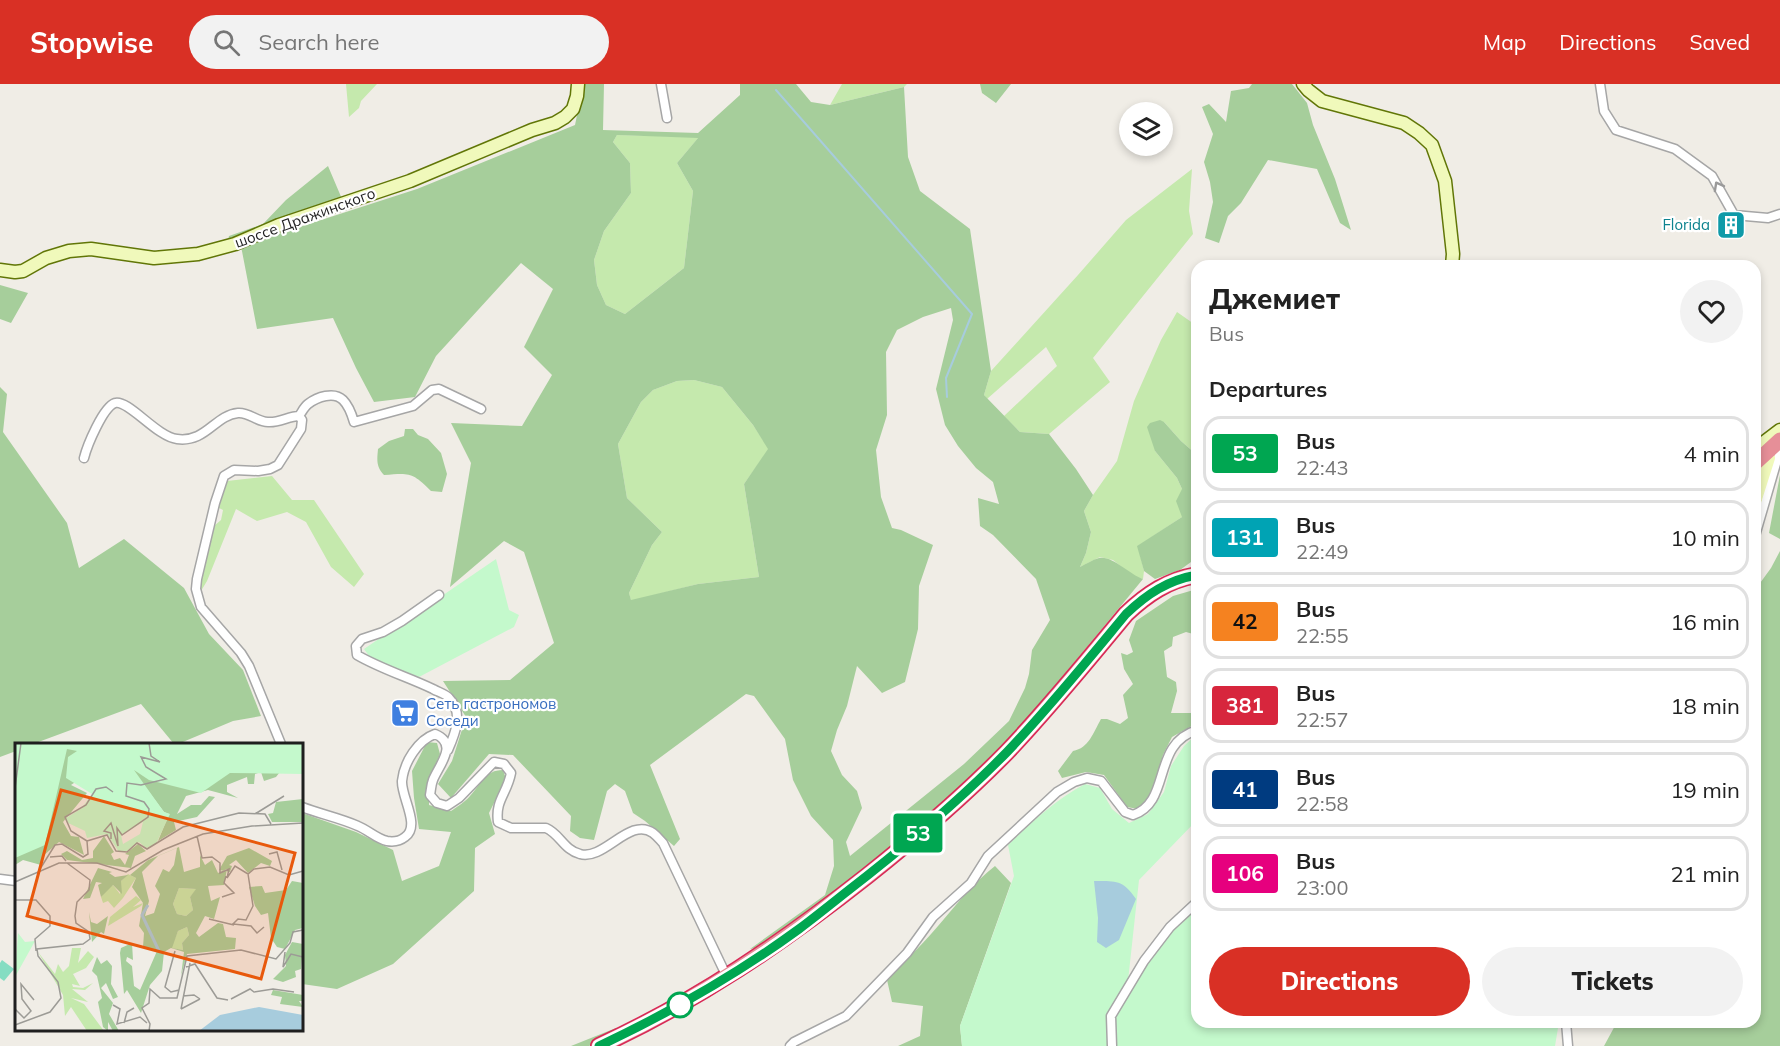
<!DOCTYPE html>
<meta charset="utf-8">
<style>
:root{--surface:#fff;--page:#f2f2f2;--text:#222;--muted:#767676;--line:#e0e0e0;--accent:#d93025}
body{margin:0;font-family:Mulish,sans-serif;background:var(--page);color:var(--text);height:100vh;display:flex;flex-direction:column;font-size:22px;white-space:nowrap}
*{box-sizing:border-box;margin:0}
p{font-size:20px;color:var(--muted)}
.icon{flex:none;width:33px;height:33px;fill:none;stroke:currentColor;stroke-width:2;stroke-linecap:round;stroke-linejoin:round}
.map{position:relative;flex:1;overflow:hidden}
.side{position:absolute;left:1191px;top:176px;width:570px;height:768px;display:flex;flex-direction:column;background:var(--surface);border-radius:18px;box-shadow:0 3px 9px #0003}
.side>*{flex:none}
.badge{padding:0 12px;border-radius:4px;font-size:21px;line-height:39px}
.controls{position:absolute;left:1119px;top:18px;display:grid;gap:12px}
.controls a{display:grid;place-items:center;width:54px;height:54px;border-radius:50%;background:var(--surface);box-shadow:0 3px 9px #0003;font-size:30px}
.map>.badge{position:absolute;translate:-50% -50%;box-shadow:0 0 0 3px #fff}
h2{padding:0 18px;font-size:22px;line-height:54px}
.round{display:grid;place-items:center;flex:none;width:63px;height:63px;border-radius:32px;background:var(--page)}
.overview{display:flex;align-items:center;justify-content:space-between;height:102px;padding:0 18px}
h1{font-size:28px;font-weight:800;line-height:45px}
.cta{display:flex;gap:12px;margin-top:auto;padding:12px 18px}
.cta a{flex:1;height:69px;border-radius:36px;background:var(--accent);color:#fff;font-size:24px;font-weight:800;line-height:69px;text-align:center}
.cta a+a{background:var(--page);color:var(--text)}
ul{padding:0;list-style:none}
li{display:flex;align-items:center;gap:18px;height:75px;margin:0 12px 9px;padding:0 6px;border:3px solid var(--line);border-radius:18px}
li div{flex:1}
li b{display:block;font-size:22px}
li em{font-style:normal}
li .badge{min-width:66px;font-weight:700;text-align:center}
header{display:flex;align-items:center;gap:36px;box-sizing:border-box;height:84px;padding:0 30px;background:var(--accent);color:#fff}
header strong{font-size:28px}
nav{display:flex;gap:33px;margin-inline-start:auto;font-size:21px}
.search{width:420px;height:54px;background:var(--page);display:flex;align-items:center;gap:15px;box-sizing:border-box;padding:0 21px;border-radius:33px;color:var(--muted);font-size:22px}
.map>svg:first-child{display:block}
.grass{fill:#c5e9ad}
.forest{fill:#a6ce9b;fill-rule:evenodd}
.park{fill:#c4f9cc}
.pitch{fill:#85ddc2}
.water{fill:#a7ccdd}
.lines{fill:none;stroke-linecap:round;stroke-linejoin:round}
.stream{stroke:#a7ccdd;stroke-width:2}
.street-casing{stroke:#a6a6a6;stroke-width:11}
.secondary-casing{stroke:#617607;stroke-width:15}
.highway-casing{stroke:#d82856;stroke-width:18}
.street{stroke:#fff;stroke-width:8}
.secondary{stroke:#f0f9bb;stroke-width:12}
.highway{stroke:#e68f98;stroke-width:15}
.oneway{stroke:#9a9a9a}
.line-casing{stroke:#fff;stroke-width:14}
.line{stroke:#00a651;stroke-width:9}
.stop-dot{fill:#fff;stroke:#00a651;stroke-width:3}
.labels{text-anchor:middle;stroke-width:4.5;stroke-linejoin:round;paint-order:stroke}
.street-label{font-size:15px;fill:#1f1f1f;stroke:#fff}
.culture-label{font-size:15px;fill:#0d838f;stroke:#fff;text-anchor:end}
.shop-label{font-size:15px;fill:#366cbe;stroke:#fff;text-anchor:start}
.inset-river{fill:none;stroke:#a7ccdd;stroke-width:3}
.inset-road{fill:none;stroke:#9c9b96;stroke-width:1.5}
.view{fill:#e8590c;fill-opacity:0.15;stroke:#e8590c;stroke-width:3}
.inset-edge{fill:none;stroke:#1f1f1f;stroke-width:3}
</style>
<header>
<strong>Stopwise</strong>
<div class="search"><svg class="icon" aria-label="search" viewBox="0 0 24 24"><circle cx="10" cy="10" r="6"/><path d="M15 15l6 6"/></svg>Search here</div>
<nav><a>Map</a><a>Directions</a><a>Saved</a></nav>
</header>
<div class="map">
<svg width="1780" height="962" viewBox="0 0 1780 962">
<rect width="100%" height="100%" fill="#f0ede6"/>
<path class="grass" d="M346,0H377L361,17L359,24L349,33Z
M842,0H907L904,3L830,21Z
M617,51L699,53L677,79L693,107L684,184L625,230L606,221L597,201L594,176L604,147L631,109L630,79L613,58Z
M1192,85L1189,127L1193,150L1093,274L1110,298L1049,350L1020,348L1004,332L1057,282L1046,263L987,315L984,311L991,287L1078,191L1126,136Z
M1177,228L1197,242V371L1181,357L1164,338L1155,367L1177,394L1182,405V433L1138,462L1144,487L1143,495L1133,492L1113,476L1100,473L1080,483L1086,469L1091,448L1084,427L1093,411L1117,377L1134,317L1161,256Z
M694,296L722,303L753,341L769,365L744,400L759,493L698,500L631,517L629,509L652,461L662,448L627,414L618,360L641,318L653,306L677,297Z
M272,392L292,416H314L364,490L354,503L331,483L306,438L287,428L257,437L236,425L207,497L201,507L198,499L214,442L221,436L223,426L217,423L227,397Z"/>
<path class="forest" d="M581,0H604L603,46L698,49L740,11V0H796L811,18L830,21L904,3L908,73L920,107L970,145L991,287L984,311L1020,348L1049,350L1076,385L1093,411L1084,427L1091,448L1086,469L1080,483C1086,480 1092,476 1099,474C1112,471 1129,490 1143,495L1031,631L954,714L830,814L761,863L750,865L825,811L834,782L833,756L811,732L793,696L785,655L754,612L746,610L650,681L680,755L674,762L645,737L633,729L625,707L615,700L607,707L594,756L580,754L570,747L571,732L513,671L489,670L451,714L438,700L452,677L466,633L443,597L510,596L554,559L524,468L504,457L450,503L471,379L451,339L522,342L552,291L524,263L553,205L521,179L436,272L415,313L374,318L356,284L333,234L257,245L241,162L417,105L575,41L582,7ZM617,51L698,54L677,79L693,107L684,184L625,230L606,221L597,201L594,176L604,147L631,109L630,79L613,58ZM951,224L953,236L936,305L945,341L958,362L976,384L993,398L999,420L978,414L980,442L993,451L1036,495L1050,536L1032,566L1029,590L1025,604L1009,637L964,680L850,772L846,758L862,724L857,707L842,691L831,667L837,646L847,622L857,582L882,609L905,598L918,545L919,502L933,461L901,446L892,444L881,413L876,366L887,331L886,268L897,246L923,233ZM694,296L722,303L753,341L768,365L744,400L759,493L698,500L631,516L629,509L652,461L662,448L627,414L618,360L641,318L653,306L677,297Z
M980,0H1011L996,19L982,9Z
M1252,0H1292L1307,19L1313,41L1335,95L1351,146L1340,139L1317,85L1268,76L1241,119L1228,132L1219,159L1205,154L1213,118L1210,98L1204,78L1213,50L1202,23L1209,20L1226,38L1231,7L1249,4Z
M328,82L342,115L287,136L228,156L229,152L263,140L286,116Z
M0,201L28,209L11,239L0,235Z
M0,303L7,310L3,348L67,439L79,484L124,455L184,504L209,550L243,586L261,632L233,637L178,660H174L141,620L33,660H16V667L0,673Z
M1160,336L1164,338L1181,357L1197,371V477L1191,478L1180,486L1155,495L1144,487L1137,462L1182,433L1176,417L1182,405L1177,394L1155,367L1147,343L1150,339Z
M405,345H413L418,351L428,355L441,369L447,390L442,408L431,407C412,388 410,389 384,391C376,383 377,376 378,365L389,357L404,352Z
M1780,391V455L1769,449Z
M1780,467V962H1604L1617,938H1755V506L1771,484Z
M1197,505V551L1186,548L1173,553L1172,562L1164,567L1167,593L1176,598L1177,607L1171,629H1197V639L1172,653L1163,671L1152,711L1144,721L1138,725L1127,723L1104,691L1086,688L1062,694L1058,687L1073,667C1089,664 1093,649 1101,635H1107L1120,640L1128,634L1123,611L1133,600L1124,585L1121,569L1127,571L1133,568L1129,556L1136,537L1173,512Z
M427,658L437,659L440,670L429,698V721L451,727C457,723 465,718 470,712C481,700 485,686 503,686L506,695L489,729L495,750L475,764L474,807L393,880L337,905L302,900V729L356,748L393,766L402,797L439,782L451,748L419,745L414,714L412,687Z
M995,782L1011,799L960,942L962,962H898L920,952L923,922L892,918L887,896C906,876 926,857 944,835C960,816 975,798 995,782Z
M616,944L619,948L589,962H571Z"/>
<path class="park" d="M496,475L509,526L519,531L514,543L419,593L372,576L364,565Z
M1197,650V736L1139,796L1128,897L1160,859L1197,825V938H1559L1555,962H962L960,942L1014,792L1008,761C1032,738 1055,716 1085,700L1100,704L1112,725L1129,739L1148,730L1164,708L1171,682L1184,662Z"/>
<path class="pitch" d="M2,876L14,885L4,897L0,894V879Z"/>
<path class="water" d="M1094,797C1117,797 1123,796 1136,815L1119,856L1106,864L1097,858L1098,834Z"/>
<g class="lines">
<path class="stream" d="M776,6L972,230L946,294L947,313"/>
<g class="street-casing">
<path id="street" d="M661,0L667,34
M1600,0L1604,27L1616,46L1675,65L1712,92L1734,131L1768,134L1780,130
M299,332C302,328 304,323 308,320C317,313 334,307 343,316C349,322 352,331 354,338L413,322L432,306L439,305L481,325
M84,374C87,362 103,323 115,319C128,315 157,353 177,355C206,359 215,331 238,329C249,328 257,338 268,338C279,339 289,332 299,332L302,336L301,345L278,381L270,385L258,387L234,386L224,392L215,419L197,495L196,505L201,523L241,569L249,582L281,660
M1755,452L1780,366
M439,511L402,537L383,548L362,555L356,562L357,571C381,585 408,593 433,605C438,608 446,610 449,614C464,629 455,650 448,666
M302,723C320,730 340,734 358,742C368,746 377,755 387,757C393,758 400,757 405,753C421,742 401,713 402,697C404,678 418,656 435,650C459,660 439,681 433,696C431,701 431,706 430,711L437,719L447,722L459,714L494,678L504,680L511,689C507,710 495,716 498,738L511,744H546C560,750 564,766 580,770C604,777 630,732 653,749C657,752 660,756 663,759L727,893
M0,795L16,797
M1566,938L1568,962
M790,962L794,958L846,932L907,869L933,833L971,799L988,772L1057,708L1074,698L1087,694L1101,697L1125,728L1133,731C1172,718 1151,660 1197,646
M1112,962L1111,932L1144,877L1170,843L1197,818"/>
</g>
<g class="secondary-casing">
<path id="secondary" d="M1303,0L1308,6L1322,17L1404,39L1419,49L1432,61L1445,97L1453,170L1452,182
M0,186L15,188L23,187L46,174L69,167L91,165L154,174L198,170L235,160L279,141L410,97L532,46L555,39L565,33L573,25L577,12L578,0
M1755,365L1780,346
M1755,418L1769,374"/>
</g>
<g class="highway-casing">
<path id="highway" d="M1755,379L1780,356
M599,962C697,917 782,859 867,792C916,753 963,713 1007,668C1049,624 1087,577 1126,530C1147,510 1168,496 1197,491"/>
</g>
<use href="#street" class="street"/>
<use href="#secondary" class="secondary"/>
<use href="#highway" class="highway"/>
</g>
<defs><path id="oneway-chevron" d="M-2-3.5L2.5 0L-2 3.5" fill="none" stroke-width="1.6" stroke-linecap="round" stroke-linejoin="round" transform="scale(1.5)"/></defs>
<use class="oneway" href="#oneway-chevron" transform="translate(1718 102) rotate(-119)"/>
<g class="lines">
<g class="line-casing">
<path id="line" d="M599,962C669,929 736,891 799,845C815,833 830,821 845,809C902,765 957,719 1007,668C1049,624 1087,577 1126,530C1147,510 1168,496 1197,491"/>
</g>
<use href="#line" class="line"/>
</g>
<defs>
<g id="building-square" transform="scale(1.5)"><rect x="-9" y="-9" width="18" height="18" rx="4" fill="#0f9aa8" stroke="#fff"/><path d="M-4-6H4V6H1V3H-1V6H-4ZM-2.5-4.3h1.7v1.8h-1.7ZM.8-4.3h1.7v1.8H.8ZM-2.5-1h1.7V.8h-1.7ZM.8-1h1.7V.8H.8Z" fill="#fff"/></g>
<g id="supermarket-square" transform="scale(1.5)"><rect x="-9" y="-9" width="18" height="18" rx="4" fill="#3f7fe0" stroke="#fff"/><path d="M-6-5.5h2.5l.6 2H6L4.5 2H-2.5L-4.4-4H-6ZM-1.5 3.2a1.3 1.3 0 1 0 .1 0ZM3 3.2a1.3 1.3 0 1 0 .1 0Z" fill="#fff"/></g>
</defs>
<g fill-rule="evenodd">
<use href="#building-square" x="1731" y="141"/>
<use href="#supermarket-square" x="405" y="629"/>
</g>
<circle class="stop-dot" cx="680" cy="921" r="12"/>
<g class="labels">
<g class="street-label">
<text transform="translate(305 134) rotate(-20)" y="5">шоссе Дражинского</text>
</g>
<g class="culture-label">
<text x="1710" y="146">Florida</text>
</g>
<g class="shop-label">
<text x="426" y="625">Сеть гастрономов<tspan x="426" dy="17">Соседи</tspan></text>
</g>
</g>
<g transform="translate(15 659)">
<rect width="288" height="288" fill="#f0ede6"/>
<path d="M113,131L121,135L108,155L99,165L93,158L88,160L86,154L93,145L98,142L105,151L106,138ZM164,145L182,146L175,154L178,167L171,173L162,171L158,161ZM121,153L126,157L118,164L128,160L126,163L93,183L95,174ZM172,184L174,192L167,200L168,207L156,205L163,188ZM57,205H66L63,220L73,208L79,214L71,225L58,231L65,243L57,241L58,244L68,245L78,240L70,247L57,246L73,259L56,255L69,261L89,288H72L56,264L50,273L48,252L23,209L40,231L43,221L48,229L54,223Z" fill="#c5e9ad"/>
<path d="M0,0H288L261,34L249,38L246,29L240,31L239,41H233L232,34L212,42V49L223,55L193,47L171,53L162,71L176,62H186L194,53L200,54L182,74L159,79L161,87L143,98L154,71L149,69L104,9L56,42L72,50L48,79L56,93L64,94L69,112L44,99L28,113L26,122L8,117L0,122ZM288,56V79H257L253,71L258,70L261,59ZM89,93L99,109L96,111L99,117L105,115L110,122L114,112L110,111L123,101L131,108L120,113L116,125L52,117L46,111L52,108L67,117L78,115V108ZM164,104L169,129L185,124V112L190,122L197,117L203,130L212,126L209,142L193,143L196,158L205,154L199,176L190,173L181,190L184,194L203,180L208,181L211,194L221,195L220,206L172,211L166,233L169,209L156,205L149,209L147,228L135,242L126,270L112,247L109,251L105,210L106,205L117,200L118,217L112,214L111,218L117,223L119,243L125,247L142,208L128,204L129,190L124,183L128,160L117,144L121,135L115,132L133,117ZM162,105L159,122L154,129L148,126L140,143L145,151L139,170L130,173L134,158L127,129L143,113ZM164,145L181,146L175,154L178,167L171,173L162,171L158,161ZM172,184L174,192L167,200L168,207L157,205L163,188ZM234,105L257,118L255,123L246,120L233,130L221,117L214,122L217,123L215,129L204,127L212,113ZM83,125L97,129L94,130L100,134L113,132L106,138L107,151L98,142L86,154L83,142L87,140L81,139L75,155L68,156ZM277,138L288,140V185L280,187L270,206L262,204L256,195L253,170L246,172L240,163L234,144L247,143L250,150L271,147ZM74,169L76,179L82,181L93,173L89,191L86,189L77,199ZM277,199L288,201L286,226L280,228L281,234L268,239L258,236L271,223L270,212ZM82,214L86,221L92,217L97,223L96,241L103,254L98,256L91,240L86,245L98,260L94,271L104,288H98L93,279V288L88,284L83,259L87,255L82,233L77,228ZM258,247L288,252V258H284L288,264L265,261L267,254L256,252Z" fill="#a6ce9b" fill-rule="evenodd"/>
<path d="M0,0H288V31L215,30L186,50L134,37L119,27L149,69L155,71L141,101L131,105L124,99L112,108L104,109L92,91L72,95L70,88L51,79V75L67,65L77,51L51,35L53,14L62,8L52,6L30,102L0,115ZM128,79L125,91L108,101L106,92ZM3,190L10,199L20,198L0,234Z" fill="#c4f9cc" fill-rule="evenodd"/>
<path d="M244,264L288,272V288H184L205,272Z" fill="#a7ccdd"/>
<path class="inset-river" d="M133,162L127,172L144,208"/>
<path class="inset-road" d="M0,45L6,0M240,71L269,53M182,93L187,115L197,114L205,120V130L214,126L212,135L220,123L233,131L239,126L255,124L274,132L288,128M96,96V90L89,88L96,80L103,103L102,85L107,92L133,74L134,66L129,59L111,53L112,40L126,42L151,36L131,24L126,14L145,19L136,13L134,0M72,98L92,92L101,108L112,109L122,100L132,106L168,84L224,70L250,71L256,81M72,98L56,88L50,74L71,62L81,46L91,44L98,49M254,111L262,109L267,127M35,114L47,113L51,118M25,126L40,102L47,101L68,114L73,111L72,98M233,131L238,163L231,177L223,176L218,181L236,183L242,190L249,184M0,139L44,120H82L111,129L148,107L188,91L237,83L288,80M207,154L219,150L209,140L211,133M0,157H21L35,173V183L20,196L21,208M194,176L219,182M160,208L150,244L156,249L164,247M270,209L268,224L276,211L288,214M171,224L180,221L202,255L213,257M168,253L179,252L185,256M216,256L235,246L239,249L258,246L279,249M98,262L105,266L102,281L125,274L132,280M0,266L9,275L16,268L7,256L6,241L19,257M166,266L175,220M166,266L185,256M109,280L112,269L119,265M0,282L35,269L46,255L43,239L23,213L22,206L68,201L75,196L74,189L61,180L60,173L62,159L74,147L75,137L52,120M134,288L135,281L127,265L134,260L135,246L145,255H162L172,213L226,207L261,216L275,200L278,189L288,187"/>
<path class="view" d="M46,47L280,110L246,236L12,173Z"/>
<rect width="288" height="288" class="inset-edge"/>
</g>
</svg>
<div class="controls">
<a><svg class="icon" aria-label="layers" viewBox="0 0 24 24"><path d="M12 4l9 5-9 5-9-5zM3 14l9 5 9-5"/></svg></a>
</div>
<b class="badge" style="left:918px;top:749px;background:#00a651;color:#fff">53</b>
<section class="side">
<div class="overview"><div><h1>Джемиет</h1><p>Bus</p></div><a class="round"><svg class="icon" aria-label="heart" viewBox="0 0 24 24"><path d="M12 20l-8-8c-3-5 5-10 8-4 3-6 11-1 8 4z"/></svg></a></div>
<h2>Departures</h2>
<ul>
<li><span class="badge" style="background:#00a651;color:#fff">53</span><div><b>Bus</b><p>22:43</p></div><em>4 min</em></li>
<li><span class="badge" style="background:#00a3b4;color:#fff">131</span><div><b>Bus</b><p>22:49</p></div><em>10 min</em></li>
<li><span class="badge" style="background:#f58220;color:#111">42</span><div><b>Bus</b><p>22:55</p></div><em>16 min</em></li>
<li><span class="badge" style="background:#d7263d;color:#fff">381</span><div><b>Bus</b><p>22:57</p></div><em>18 min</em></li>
<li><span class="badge" style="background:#003b80;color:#fff">41</span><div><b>Bus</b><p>22:58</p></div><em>19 min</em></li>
<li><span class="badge" style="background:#e6007e;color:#fff">106</span><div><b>Bus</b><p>23:00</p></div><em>21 min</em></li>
</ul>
<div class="cta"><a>Directions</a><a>Tickets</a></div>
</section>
</div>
